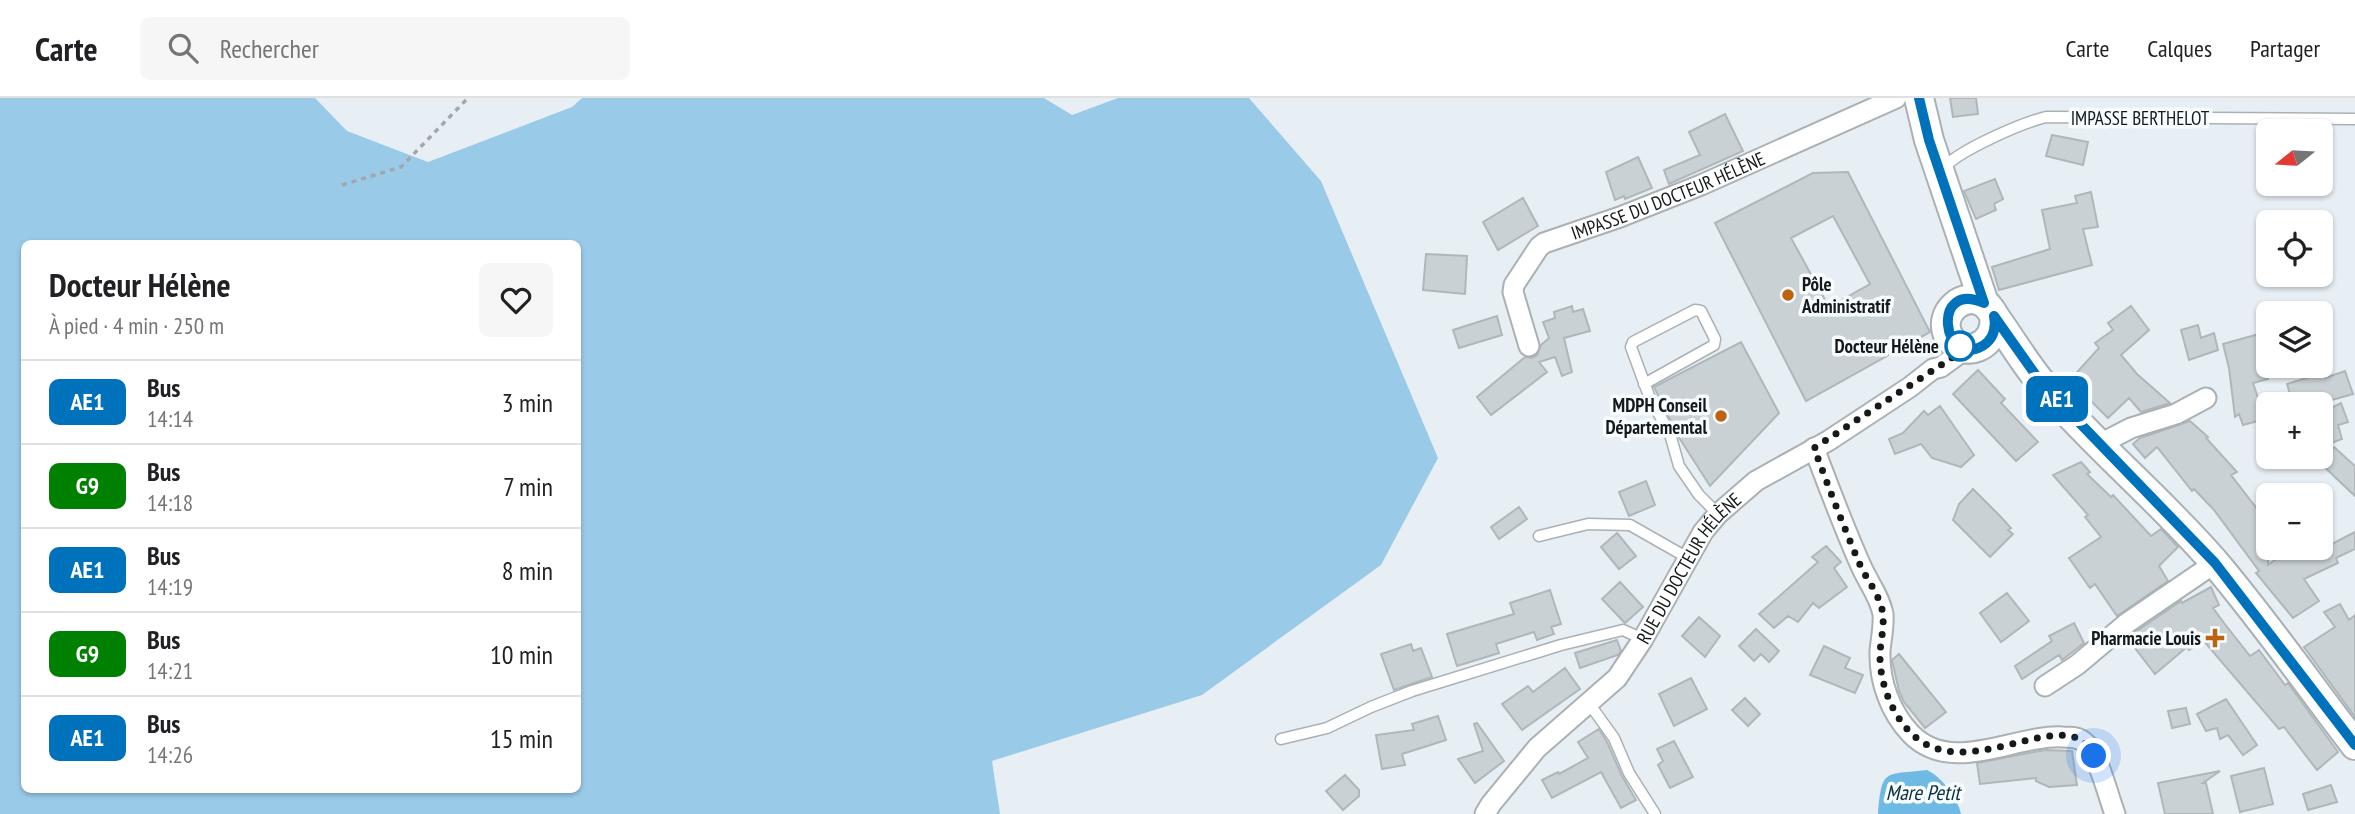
<!DOCTYPE html>
<html lang="fr">
<meta charset="utf-8">
<style>
:root{--surface:#fff;--page:#f6f6f6;--text:#202124;--muted:#757577;--line:#e0e0e0}
body{margin:0;font-family:"PT Sans Narrow",sans-serif;background:var(--page);color:var(--text);height:100vh;display:flex;flex-direction:column;font-size:26px;white-space:nowrap}
*{box-sizing:border-box;margin:0}
p{font-size:23px;color:var(--muted)}
.icon{flex:none;width:38px;height:38px;fill:none;stroke:currentColor;stroke-width:2;stroke-linecap:round;stroke-linejoin:round}
.map{position:relative;flex:1;overflow:hidden}
.side{position:absolute;left:21px;top:142px;width:560px;height:553px;display:flex;flex-direction:column;background:var(--surface);border-radius:10px;box-shadow:0 2px 5px #0004}
.side>*{flex:none}
.badge{padding:0 14px;border-radius:10px;font-size:24px;line-height:46px}
.needle{width:46px;rotate:252deg}
.buttons{position:absolute;left:2256px;top:21px;display:grid;gap:14px}
.buttons a{display:grid;place-items:center;width:77px;height:77px;border-radius:10px;background:var(--surface);box-shadow:0 2px 5px #0004;font-size:35px}
.you{position:absolute;width:35px;height:35px;margin:-18px;border:5px solid #fff;border-radius:50%;background:#1a73e8;box-shadow:0 0 0 10px #1a73e833}
.map>.badge{position:absolute;translate:-50% -50%;box-shadow:0 0 0 4px #fff}
.round{display:grid;place-items:center;flex:none;width:74px;height:74px;border-radius:10px;background:var(--page)}
.overview{display:flex;align-items:center;justify-content:space-between;height:119px;padding:0 28px}
h1{font-size:33px;font-weight:700;line-height:52px}
ul{padding:0;list-style:none}
li{display:flex;align-items:center;gap:21px;height:84px;padding:0 28px;border-top:2px solid var(--line)}
li div{flex:1}
li b{display:block;font-size:26px}
li em{font-style:normal}
li .badge{min-width:77px;font-weight:700;text-align:center}
header{display:flex;align-items:center;gap:42px;box-sizing:border-box;height:98px;padding:0 35px;background:var(--surface);border-bottom:2px solid var(--line)}
header strong{font-size:33px}
nav{display:flex;gap:38px;margin-inline-start:auto;font-size:24px}
.search{width:490px;height:63px;background:var(--page);display:flex;align-items:center;gap:18px;box-sizing:border-box;padding:0 24px;border-radius:10px;color:var(--muted);font-size:26px}
.map>svg:first-child{display:block}
.green{fill:#99cbe9;fill-rule:evenodd}
.water{fill:#6fbae4}
.building{fill:#c9d1d5;stroke:#b0b7bb;stroke-width:2;fill-rule:evenodd}
.lines{fill:none;stroke-linecap:round;stroke-linejoin:round}
.lane-casing{stroke:#aab1b5;stroke-width:13}
.street-casing{stroke:#aab1b5;stroke-width:23}
.secondary-casing{stroke:#aab1b5;stroke-width:32}
.path{stroke:#a1a7ab;stroke-width:3.5;stroke-dasharray:5 5;stroke-linecap:butt}
.lane{stroke:#fff;stroke-width:10}
.street{stroke:#fff;stroke-width:19}
.secondary{stroke:#fff;stroke-width:28}
.line-casing{stroke:#fff;stroke-width:16}
.line{stroke:#0072bc;stroke-width:10}
.walk{stroke:#16191a;stroke-width:7;stroke-dasharray:0 12.6}
.poi-dot{fill:#be620d;stroke:#f7fcff;stroke-width:2.5}
.stop-dot{fill:#fff;stroke:#0072bc;stroke-width:3.5}
.labels{text-anchor:middle;stroke-width:7;stroke-linejoin:round;paint-order:stroke}
.street-label{font-size:19px;fill:#16191a;stroke:#f7fcff}
.poi-label{font-size:19px;font-weight:bold;fill:#16191a;stroke:#f7fcff;text-anchor:end}
.stop-label{font-size:19px;font-weight:bold;fill:#16191a;stroke:#f7fcff;text-anchor:end}
.water-label{font-size:21px;font-style:italic;fill:#0c2f40;stroke:#f7fcff}
</style>
<header>
<strong>Carte</strong>
<div class="search"><svg class="icon" aria-label="search" viewBox="0 0 24 24"><circle cx="10" cy="10" r="6"/><path d="M15 15l6 6"/></svg>Rechercher</div>
<nav><a>Carte</a><a>Calques</a><a>Partager</a></nav>
</header>
<div class="map">
<svg width="2355" height="716" viewBox="0 0 2355 716">
<rect width="100%" height="100%" fill="#e8eff4"/>
<path class="green" d="M0,0H315L347,33L428,64L572,9L582,0H1044L1072,17L1118,0H1249L1321,83L1438,360L1381,467L1202,597L992,663L1000,716H0ZM24,145H578V691H24Z"/>
<path class="water" d="M1927,672C1942,679 1958,701 1961,716H1878C1882,670 1884,677 1927,672Z"/>
<path class="building" d="M1950,0H1976L1978,16L1953,19Z
M1725,16L1743,53L1669,86L1664,72L1700,57L1689,34Z
M2052,37L2088,44L2083,67L2046,58Z
M1638,59L1652,90L1625,101L1624,98L1615,102L1606,74Z
M1848,74L1930,234L1806,303L1715,125L1813,75ZM1833,118L1870,186L1829,209L1791,140Z
M1995,81L2003,101L1994,106L1996,112L1976,121L1964,93Z
M2091,94L2098,129L2083,131L2092,167L1999,192L1992,169L2050,151L2042,112L2077,105L2075,98Z
M1523,100L1538,128L1498,152L1483,124Z
M1426,156L1467,158L1465,196L1423,192Z
M1572,208L1573,214L1583,211L1590,233L1564,240L1572,274L1562,278L1555,259L1539,264L1547,274L1491,317L1477,299L1525,259L1532,260L1537,257L1541,247L1549,240L1543,224L1555,220L1554,214Z
M2131,208L2149,232L2121,257L2137,276L2170,305L2141,314L2129,300L2108,320L2070,282L2099,250L2095,245L2113,232L2108,225Z
M1497,218L1502,237L1459,250L1453,232Z
M2198,227L2201,240L2214,235L2218,252L2189,262L2181,232Z
M2259,236L2268,267V281L2253,285L2265,321L2243,327L2239,316L2235,319L2229,270L2223,246Z
M1741,244L1779,315L1710,388L1678,338L1654,289Z
M1978,272L2005,301L2001,305L2038,344L2016,363L1953,296Z
M2345,273L2353,296L2318,306H2293L2287,286L2323,275L2325,280Z
M2341,305L2348,324L2338,327L2342,341L2324,348L2320,339V316Z
M1940,308L1974,357L1961,369L1932,360L1921,346L1895,356L1889,341L1903,335L1924,313L1928,317Z
M2190,323L2208,339L2206,340L2237,374L2231,377L2268,425V467L2291,450H2320V442L2327,439L2330,447L2355,434V451L2336,460L2338,465L2304,481L2319,503L2293,520L2256,475L2259,473L2214,412L2194,391L2192,393L2157,349L2145,360L2133,346L2140,340Z
M2334,349L2355,368V398L2317,362Z
M2081,364L2090,374L2087,376L2111,399L2113,397L2151,438L2161,431L2178,449L2159,468L2168,483L2117,518L2095,486L2090,490L2069,460L2101,439L2085,419L2088,417L2053,377Z
M1646,383L1655,407L1629,418L1619,394Z
M1973,391L1999,417L2011,430L2008,432L2013,436L1990,459L1953,422L1959,406Z
M1519,409L1527,421L1499,441L1491,429Z
M1617,435L1636,458L1619,471L1601,449Z
M1826,448L1841,464L1834,470L1847,489L1819,510L1813,505L1798,524L1788,518L1774,530L1759,516L1818,464L1812,459Z
M1620,484L1643,509L1625,525L1602,501Z
M2211,489L2219,507L2213,510L2224,525L2250,558L2259,552L2285,587L2288,585L2338,654L2317,672L2284,629L2279,631L2203,542L2189,552L2187,549L2155,576L2131,545L2134,543L2130,538L2134,535L2181,503L2182,505Z
M1550,492L1561,526L1551,529L1554,536L1537,542L1534,534L1496,546L1499,555L1457,568L1447,536L1514,516L1510,505Z
M2007,495L2029,523L2001,544L1980,515Z
M2340,506L2349,522L2355,517V619L2304,549L2335,529L2324,514Z
M1699,519L1720,538L1705,559L1682,538Z
M2074,525L2084,545L2062,562L2059,557L2022,581L2015,568L2052,543L2049,538Z
M1756,531L1779,553L1769,564L1761,556L1754,563L1739,548Z
M1617,542L1621,553L1618,557L1580,570L1575,555Z
M1411,546L1413,553L1421,550L1432,579L1394,592L1381,556Z
M1824,548L1850,560L1845,570L1863,577L1855,595L1810,577Z
M1899,556L1946,614L1925,630L1904,604L1899,593L1892,562Z
M1565,570L1580,591L1522,632L1502,606L1528,588L1533,594Z
M1691,580L1707,611L1674,628L1659,596Z
M1745,600L1760,616L1748,628L1732,612Z
M2226,601L2257,647L2243,657L2228,637L2220,641L2217,630L2206,633L2197,616Z
M2186,610L2190,626L2172,630L2168,613Z
M1438,618L1446,642L1402,656L1405,667L1382,671L1376,637L1414,632L1412,626Z
M1477,625L1504,663L1475,685L1458,661L1483,653L1474,626Z
M1599,631L1607,644L1622,678L1636,702L1621,710L1601,674L1552,700L1542,682L1558,674L1559,676L1588,660L1578,644Z
M1674,643L1693,679L1670,690L1658,667L1663,663L1657,651Z
M2045,652L2072,653L2077,687L2049,689L2036,683V680L1980,686L1977,665Z
M2264,670L2273,706L2240,714L2231,678Z
M2220,673L2203,685H2206L2213,716H2165L2158,685Z
M1345,677L1359,692V698L1343,712L1326,693Z
M2331,687L2337,704L2308,712L2303,696Z"/>
<g class="lines">
<g class="lane-casing">
<path id="lane" d="M1942,72C1956,53 2022,25 2046,19L2355,21
M1644,286L1714,247L1715,241L1701,213L1695,212L1633,244L1631,249L1649,298L1670,336L1679,368L1699,397L1718,416
M1539,438L1588,426L1630,427L1688,460
M1588,604L1614,640L1629,675L1655,716
M1281,641L1327,630L1371,609L1412,593L1561,547L1623,532L1643,541"/>
</g>
<g class="street-casing">
<g id="street">
<path id="s1" d="M1529,248L1513,194L1514,187L1539,149L1544,145L1620,119L1701,87L1896,0"/>
<path d="M2100,346L2131,330L2176,316L2206,300"/>
<path d="M1814,350C1829,390 1844,430 1861,468C1868,484 1880,499 1883,516C1884,529 1881,541 1880,553C1879,583 1890,614 1911,636C1952,678 2015,636 2063,639C2071,639 2078,639 2084,644C2098,654 2108,698 2115,716"/>
<path d="M2045,588L2077,567L2127,525L2215,465"/>
<path id="s2" d="M1485,716L1491,706L1537,650L1617,580L1643,541L1703,434L1718,416L1756,383L1828,343L1910,289L1933,271L1941,269L1967,250"/>
</g>
</g>
<g class="secondary-casing">
<path id="secondary" d="M1919,0L1929,42L1984,205
M1994,218C1999,248 1961,264 1948,237C1938,215 1964,192 1984,205C1990,209 1993,216 1997,222C2012,243 2026,267 2043,287C2097,350 2162,403 2216,466C2265,524 2309,587 2355,647"/>
</g>
<path class="path" d="M342,87L401,69L468,0"/>
<use href="#lane" class="lane"/>
<use href="#street" class="street"/>
<use href="#secondary" class="secondary"/>
</g>
<g class="lines">
<g class="line-casing">
<path id="line" d="M1919,0L1929,42L1984,205C1930,181 1942,273 1984,247C1994,240 1996,229 1994,218L2042,286L2215,465L2355,647"/>
</g>
<use href="#line" class="line"/>
<path class="walk" d="M1960,248L1967,250L1814,350C1829,390 1844,430 1861,469C1869,485 1881,499 1883,517C1884,529 1881,542 1880,554C1879,583 1891,616 1912,636C1962,685 2052,615 2085,645C2088,648 2091,654 2094,658"/>
</g>
<g class="poi-dot">
<circle cx="1788" cy="197" r="7"/>
<circle cx="1721" cy="318" r="7"/>
<path d="M2211.5 529.5h7v7h7v7h-7v7h-7v-7h-7v-7h7z"/>
</g>
<circle class="stop-dot" cx="1960" cy="248" r="14"/>
<g class="labels">
<g class="street-label">
<text x="2140" y="27">IMPASSE BERTHELOT</text>
<text dy="7" stroke="none"><textPath href="#s1" startOffset="248">IMPASSE DU DOCTEUR HÉLÈNE</textPath></text>
<text dy="7" stroke="none"><textPath href="#s2" startOffset="322">RUE DU DOCTEUR HÉLÈNE</textPath></text>
</g>
<g class="poi-label">
<text x="1802" y="193" text-anchor="start">Pôle<tspan x="1802" dy="22">Administratif</tspan></text>
<text x="1707" y="314">MDPH Conseil<tspan x="1707" dy="22">Départemental</tspan></text>
<text x="2201" y="547">Pharmacie Louis</text>
</g>
<g class="stop-label">
<text x="1939" y="255">Docteur Hélène</text>
</g>
<g class="water-label">
<text x="1923" y="702">Mare Petit</text>
</g>
</g>
</svg>
<div class="buttons">
<a><svg class="needle" viewBox="-14 -14 28 28"><path d="M0-13l5 13h-10z" fill="#e53935"/><path d="M0 13l5-13h-10z" fill="#757577"/></svg></a>
<a><svg class="icon" aria-label="locate" viewBox="0 0 24 24"><circle cx="12" cy="12" r="6"/><path d="M12 2v4M12 18v4M2 12h4M18 12h4"/></svg></a>
<a><svg class="icon" aria-label="layers" viewBox="0 0 24 24"><path d="M12 4l9 5-9 5-9-5zM3 14l9 5 9-5"/></svg></a>
<a>+</a>
<a>−</a>
</div>
<div class="you" style="left:2094px;top:658px"></div>
<b class="badge" style="left:2057px;top:301px;background:#0072bc;color:#fff">AE1</b>
<section class="side">
<div class="overview"><div><h1>Docteur Hélène</h1><p>À pied · 4 min · 250 m</p></div><a class="round"><svg class="icon" aria-label="heart" viewBox="0 0 24 24"><path d="M12 20l-8-8c-3-5 5-10 8-4 3-6 11-1 8 4z"/></svg></a></div>
<ul>
<li><span class="badge" style="background:#0072bc;color:#fff">AE1</span><div><b>Bus</b><p>14:14</p></div><em>3 min</em></li>
<li><span class="badge" style="background:#008000;color:#fff">G9</span><div><b>Bus</b><p>14:18</p></div><em>7 min</em></li>
<li><span class="badge" style="background:#0072bc;color:#fff">AE1</span><div><b>Bus</b><p>14:19</p></div><em>8 min</em></li>
<li><span class="badge" style="background:#008000;color:#fff">G9</span><div><b>Bus</b><p>14:21</p></div><em>10 min</em></li>
<li><span class="badge" style="background:#0072bc;color:#fff">AE1</span><div><b>Bus</b><p>14:26</p></div><em>15 min</em></li>
</ul>
</section>
</div>
